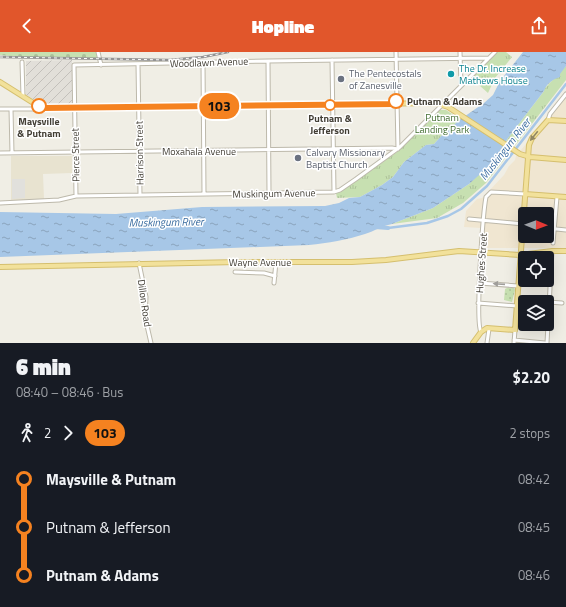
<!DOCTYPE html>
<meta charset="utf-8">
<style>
:root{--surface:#171b24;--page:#242831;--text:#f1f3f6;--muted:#9ea1a6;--accent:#e1562b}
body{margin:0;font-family:"Titillium Web",sans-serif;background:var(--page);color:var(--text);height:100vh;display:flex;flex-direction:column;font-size:15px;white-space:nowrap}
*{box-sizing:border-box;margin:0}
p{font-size:13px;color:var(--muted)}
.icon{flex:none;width:22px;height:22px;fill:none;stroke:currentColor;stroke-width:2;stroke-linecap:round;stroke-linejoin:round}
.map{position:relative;height:291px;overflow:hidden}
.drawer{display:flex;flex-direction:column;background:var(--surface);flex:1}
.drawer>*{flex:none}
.badge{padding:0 8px;border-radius:13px;font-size:14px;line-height:26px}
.needle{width:26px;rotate:91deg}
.controls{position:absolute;left:518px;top:155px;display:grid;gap:8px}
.controls a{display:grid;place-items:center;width:36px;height:36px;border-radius:4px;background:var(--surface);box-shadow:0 4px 16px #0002;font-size:20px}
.map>.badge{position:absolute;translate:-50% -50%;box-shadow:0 0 0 2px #fff}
.legs{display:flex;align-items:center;gap:6px;height:44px;padding:0 16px;font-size:13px}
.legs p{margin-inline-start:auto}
.head{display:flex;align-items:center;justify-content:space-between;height:68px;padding:0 16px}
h1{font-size:22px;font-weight:800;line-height:30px}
ul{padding:0 16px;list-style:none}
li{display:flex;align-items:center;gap:14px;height:48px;font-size:15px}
li i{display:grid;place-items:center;width:6px;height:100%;margin:0 5px;background:currentColor}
li i::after{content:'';width:10px;height:10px;margin:-5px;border:3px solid;border-radius:50%;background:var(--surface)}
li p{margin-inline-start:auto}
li:first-child i{background:linear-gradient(#0000 50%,currentColor 0)}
li:last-child i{background:linear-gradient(currentColor 50%,#0000 0)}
header{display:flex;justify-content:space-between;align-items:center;height:52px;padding:0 16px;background:var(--accent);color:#fff;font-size:18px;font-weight:800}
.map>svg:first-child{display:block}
.commercial{fill:#f0e6d1;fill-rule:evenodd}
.industrial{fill:url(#industrial-furrows)}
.education{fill:#e8e3d0}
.grass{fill:url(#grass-dots)}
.cemetery{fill:url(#cemetery-stones)}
.park{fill:url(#park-tufts)}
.parking{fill:#e1e0dc}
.water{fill:url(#water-ripples)}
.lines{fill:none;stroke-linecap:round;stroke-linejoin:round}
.canal{stroke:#a7c7e7;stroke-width:2.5}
.river{stroke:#a7c7e7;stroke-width:4}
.minor-casing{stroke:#bdb9ab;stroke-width:5}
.major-casing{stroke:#d5bf6e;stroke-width:6}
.minor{stroke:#fff;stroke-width:3}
.major{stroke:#f2e19b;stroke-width:4}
.rail-casing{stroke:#939393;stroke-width:2.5}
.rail{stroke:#fff;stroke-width:1;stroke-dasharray:3;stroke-linecap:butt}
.oneway{fill:#918763}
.oneway2{fill:#a09e9a}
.line-1-casing{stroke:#fff;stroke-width:9}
.line-1{stroke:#f58220;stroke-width:6}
.culture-dot{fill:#0f9aa8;stroke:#fff;stroke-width:1.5}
.worship-dot{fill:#6b7280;stroke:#fff;stroke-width:1.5}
.stop-1-dot{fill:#fff;stroke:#f58220;stroke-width:2}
.labels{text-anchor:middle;stroke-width:3;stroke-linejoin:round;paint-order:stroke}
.street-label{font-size:10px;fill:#423e35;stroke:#fff}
.culture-label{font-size:10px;fill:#0d838f;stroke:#fff;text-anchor:start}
.worship-label{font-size:10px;fill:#5b616d;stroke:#fff;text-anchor:start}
.stop-label{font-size:10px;font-weight:bold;fill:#423e35;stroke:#fff}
.park-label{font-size:10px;fill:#416c30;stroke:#fff}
.water-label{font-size:11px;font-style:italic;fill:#3b6da0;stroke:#fff}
</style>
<header><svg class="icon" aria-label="back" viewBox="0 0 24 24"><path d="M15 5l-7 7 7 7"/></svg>Hopline<svg class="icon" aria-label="share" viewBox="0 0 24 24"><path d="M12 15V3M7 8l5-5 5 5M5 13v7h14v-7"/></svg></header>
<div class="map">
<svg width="566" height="291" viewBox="0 0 566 291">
<defs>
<pattern id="industrial-furrows" width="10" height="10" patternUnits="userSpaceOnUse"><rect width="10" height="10" fill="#e2dfd9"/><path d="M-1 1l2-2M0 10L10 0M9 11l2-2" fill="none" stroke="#c3c0bb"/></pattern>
<pattern id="grass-dots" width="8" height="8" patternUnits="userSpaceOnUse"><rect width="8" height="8" fill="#c7e0b1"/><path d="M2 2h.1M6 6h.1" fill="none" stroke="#acc199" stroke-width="1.8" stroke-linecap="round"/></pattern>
<pattern id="cemetery-stones" width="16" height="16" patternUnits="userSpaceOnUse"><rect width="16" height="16" fill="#c7e0b1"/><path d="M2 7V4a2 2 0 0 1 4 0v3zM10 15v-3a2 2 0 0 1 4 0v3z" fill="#acc199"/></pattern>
<pattern id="park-tufts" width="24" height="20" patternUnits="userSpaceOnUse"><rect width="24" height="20" fill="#c7e0b1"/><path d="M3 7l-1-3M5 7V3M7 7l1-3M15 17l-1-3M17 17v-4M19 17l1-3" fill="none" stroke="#acc199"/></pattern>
<pattern id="water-ripples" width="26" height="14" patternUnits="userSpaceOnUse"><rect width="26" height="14" fill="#a7c7e7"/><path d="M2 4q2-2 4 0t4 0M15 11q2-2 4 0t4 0" fill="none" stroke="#8aa3bc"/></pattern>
</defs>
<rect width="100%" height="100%" fill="#f0eee5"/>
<path class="commercial" d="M566,39V196H479L481,176L464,175L466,159L477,147L482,146L488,140L504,123L509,114L515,108L516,104L548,65L547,63ZM525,162H547V184H525Z"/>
<path class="industrial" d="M72,8V53H43L26,43V9Z"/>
<path class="education" d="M11,104H72V121L43,122L44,147L11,149Z"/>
<path class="grass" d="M507,236H514L515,238L512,250L504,248L505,237Z"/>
<path class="cemetery" d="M0,0H96L98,6L19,5L0,3Z"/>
<path class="park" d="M497,0H506L512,5L495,26L488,41L471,26Z
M566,14V28L486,131L463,151L437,166L392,172L433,156L469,132L497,104L508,86L544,39V37Z
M439,58H446L458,66V69L447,81H444L434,92L426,93L404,110L393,125L382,133L360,145L337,146L336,141L343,138L397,100Z"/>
<path class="parking" d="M12,127H25V146L12,147Z"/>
<path class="water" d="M523,0H566V14L560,22V25C553,27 546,32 544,39L508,86L497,104L486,117L469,132L433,156L392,172C381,174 375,179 365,182C347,188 328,191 309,193L0,205V160L116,162L202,155L325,154L339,151L349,146L360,145L382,133L393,125L404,110L426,93L434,92L444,81L447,80L458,69L484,51L493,43L500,29Z"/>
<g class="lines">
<path class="canal" d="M388,176L427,171L448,164L461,157L487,134L566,32"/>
<path class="river" d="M375,175L388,176"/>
<g class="minor-casing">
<path id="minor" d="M98,0L101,13
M396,0L398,97
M460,0L461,34
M332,8L334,140
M268,9L269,141
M22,10L23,44
M203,11L204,142
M138,12L140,143
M0,57H42
M11,57L12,101
M548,68L550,62L566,42
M0,101L392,96L398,97
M76,144L74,13L268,9L489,6
M0,151L59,148L76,144L334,140L340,138L356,127L400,95L495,0
M469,167L523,172
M547,176L566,178
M553,191L557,145
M139,211L146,245L145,265L151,291
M235,220L264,221L275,224
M274,231L276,210
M480,231L518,234
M535,249L562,251
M478,251L517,254
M481,280C475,270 483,161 486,145L491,140L525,142
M514,288L545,291
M487,291L489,277
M514,291L515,278
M547,291L552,199"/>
</g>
<g class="major-casing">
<path id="major" d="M0,30L43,57L436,51L448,55L520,102L530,105L566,108
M525,142L566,145
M0,215L238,210H352L386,208L459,199L520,203L552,199H566
M473,291L481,280L487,276L515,278L529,93L532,86L548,68L566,69"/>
</g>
<use href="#minor" class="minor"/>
<use href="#major" class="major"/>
<g class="rail-casing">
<path id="rail" d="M0,5L169,8L203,5L228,0"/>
</g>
<use href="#rail" class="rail"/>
</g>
<defs><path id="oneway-solid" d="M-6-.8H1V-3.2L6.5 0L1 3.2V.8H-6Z"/></defs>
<use class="oneway" href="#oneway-solid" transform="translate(534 84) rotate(129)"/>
<use class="oneway2" href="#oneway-solid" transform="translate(499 232) rotate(-176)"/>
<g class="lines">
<g class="line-1-casing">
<path id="line-1" d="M39,54L43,56L396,52V49"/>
</g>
<use href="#line-1" class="line-1"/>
</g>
<circle class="culture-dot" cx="451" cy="22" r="4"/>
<g class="worship-dot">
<circle cx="341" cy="27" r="4"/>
<circle cx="298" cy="106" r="4"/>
</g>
<g class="stop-1-dot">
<circle cx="396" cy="49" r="7"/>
<circle cx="330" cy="53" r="5"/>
<circle cx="39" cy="54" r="7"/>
</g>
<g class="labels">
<g class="street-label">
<text transform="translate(209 10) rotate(-2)" y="4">Woodlawn Avenue</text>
<text x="199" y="103">Moxahala Avenue</text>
<text transform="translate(139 101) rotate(-91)" y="4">Harrison Street</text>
<text transform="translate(75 103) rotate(-91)" y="4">Pierce Street</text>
<text transform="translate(274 141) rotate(-1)" y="4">Muskingum Avenue</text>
<text x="260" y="214">Wayne Avenue</text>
<text transform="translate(481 211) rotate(-86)" y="4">Hughes Street</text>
<text transform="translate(145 251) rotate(82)" y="4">Dillon Road</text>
</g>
<g class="culture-label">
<text x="459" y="20">The Dr. Increase<tspan x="459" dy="12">Mathews House</tspan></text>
</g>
<g class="worship-label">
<text x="349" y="25">The Pentecostals<tspan x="349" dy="12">of Zanesville</tspan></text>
<text x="306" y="104">Calvary Missionary<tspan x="306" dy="12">Baptist Church</tspan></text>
</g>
<g class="stop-label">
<text x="407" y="53" text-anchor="start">Putnam &amp; Adams</text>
<text x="330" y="70">Putnam &amp;<tspan x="330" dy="12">Jefferson</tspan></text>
<text x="39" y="73">Maysville<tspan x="39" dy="12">&amp; Putnam</tspan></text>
</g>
<g class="park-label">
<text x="442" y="69">Putnam<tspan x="442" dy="12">Landing Park</tspan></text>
</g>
<g class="water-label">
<text transform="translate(505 97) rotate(-52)" y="4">Muskingum River</text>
<text transform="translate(166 170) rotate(-1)" y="4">Muskingum River</text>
</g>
</g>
</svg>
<div class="controls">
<a><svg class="needle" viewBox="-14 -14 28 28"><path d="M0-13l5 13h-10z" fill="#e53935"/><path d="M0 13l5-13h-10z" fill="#9ea1a6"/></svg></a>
<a><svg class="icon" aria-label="locate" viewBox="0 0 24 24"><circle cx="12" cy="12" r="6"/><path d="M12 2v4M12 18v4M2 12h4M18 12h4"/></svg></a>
<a><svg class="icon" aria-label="layers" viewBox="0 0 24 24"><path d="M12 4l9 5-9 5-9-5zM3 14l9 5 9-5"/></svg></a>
</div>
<b class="badge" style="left:219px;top:54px;background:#f58220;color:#111">103</b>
</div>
<section class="drawer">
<div class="head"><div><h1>6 min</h1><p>08:40 – 08:46 · Bus</p></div><b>$2.20</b></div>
<div class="legs"><svg class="icon" aria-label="walk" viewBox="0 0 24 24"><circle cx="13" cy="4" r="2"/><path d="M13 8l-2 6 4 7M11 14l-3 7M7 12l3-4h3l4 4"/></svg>2<svg class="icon" aria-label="forward" viewBox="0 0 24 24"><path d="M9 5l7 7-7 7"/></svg><b class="badge" style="background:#f58220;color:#111">103</b><p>2 stops</p></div>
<ul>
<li><i style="color:#f58220"></i><b>Maysville &amp; Putnam</b><p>08:42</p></li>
<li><i style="color:#f58220"></i><span>Putnam &amp; Jefferson</span><p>08:45</p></li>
<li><i style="color:#f58220"></i><b>Putnam &amp; Adams</b><p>08:46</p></li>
</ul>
</section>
